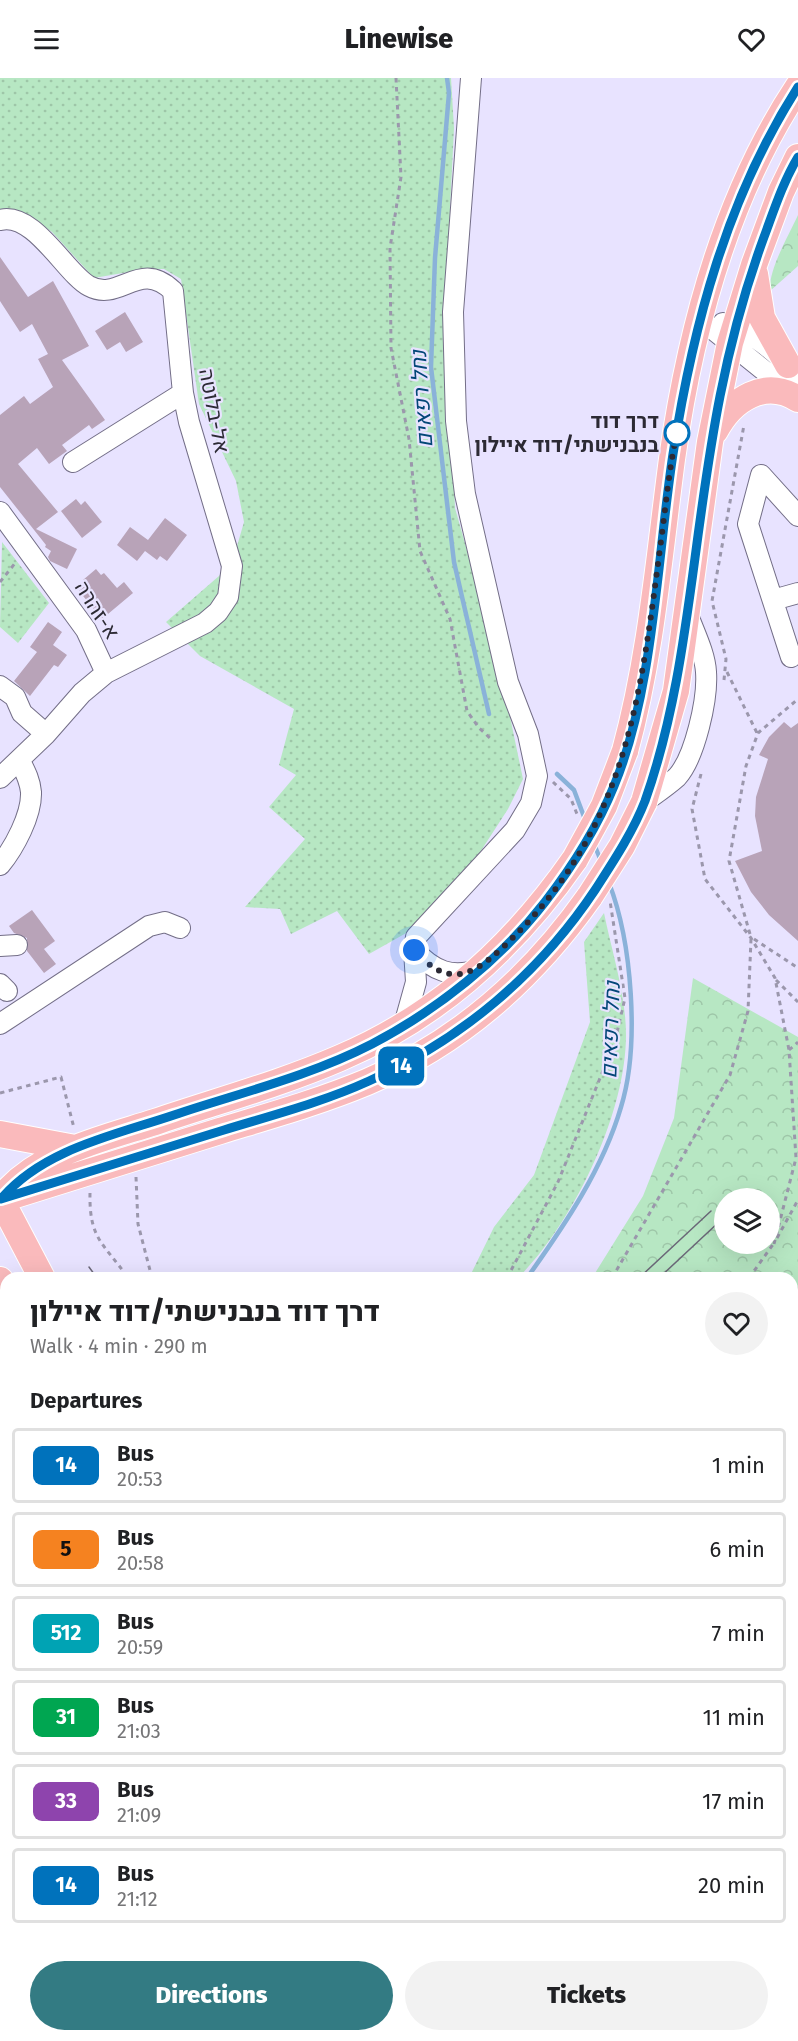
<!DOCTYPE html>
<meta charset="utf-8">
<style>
:root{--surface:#fff;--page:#f2f2f2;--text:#202124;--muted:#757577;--line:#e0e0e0;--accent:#337b83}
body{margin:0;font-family:"Fira Sans",Heebo,sans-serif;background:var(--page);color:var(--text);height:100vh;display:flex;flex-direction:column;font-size:22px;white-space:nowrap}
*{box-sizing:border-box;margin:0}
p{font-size:20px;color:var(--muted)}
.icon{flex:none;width:33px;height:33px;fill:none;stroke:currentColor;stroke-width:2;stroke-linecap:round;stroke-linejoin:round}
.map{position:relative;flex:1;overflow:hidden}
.sheet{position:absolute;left:0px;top:1194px;width:798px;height:770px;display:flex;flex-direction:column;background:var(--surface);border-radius:18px 18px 0 0;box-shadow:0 6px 24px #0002}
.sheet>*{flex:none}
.badge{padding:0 12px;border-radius:9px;font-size:21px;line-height:39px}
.buttons{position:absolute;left:714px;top:1110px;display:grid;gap:12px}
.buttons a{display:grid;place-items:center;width:66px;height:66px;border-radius:50%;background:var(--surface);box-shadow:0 6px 24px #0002;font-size:30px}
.you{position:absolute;width:30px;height:30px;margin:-15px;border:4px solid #fff;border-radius:50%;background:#1a73e8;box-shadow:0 0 0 9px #1a73e833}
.map>.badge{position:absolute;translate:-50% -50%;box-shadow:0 0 0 3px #fff}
h2{padding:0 30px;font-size:22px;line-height:54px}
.round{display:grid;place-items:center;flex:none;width:63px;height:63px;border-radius:32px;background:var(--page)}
.overview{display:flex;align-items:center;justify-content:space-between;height:102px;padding:0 30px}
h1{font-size:28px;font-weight:800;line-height:45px}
.action{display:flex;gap:12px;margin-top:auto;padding:12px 30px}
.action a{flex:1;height:69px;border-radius:36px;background:var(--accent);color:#fff;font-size:24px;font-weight:800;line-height:69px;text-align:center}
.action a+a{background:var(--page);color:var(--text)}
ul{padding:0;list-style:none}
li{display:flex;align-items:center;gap:18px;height:75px;margin:0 12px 9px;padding:0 18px;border:3px solid var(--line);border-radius:6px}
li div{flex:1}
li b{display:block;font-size:22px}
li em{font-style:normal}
li .badge{min-width:66px;font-weight:700;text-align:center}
header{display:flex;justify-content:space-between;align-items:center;height:78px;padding:0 30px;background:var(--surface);font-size:27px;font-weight:800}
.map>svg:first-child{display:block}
.built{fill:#ded7fa}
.grass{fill:url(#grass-dots)}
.park{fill:url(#park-crowns);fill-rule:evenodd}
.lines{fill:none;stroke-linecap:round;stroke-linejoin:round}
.stream{stroke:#8ab2d9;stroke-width:4.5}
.building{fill:#b8a3b8}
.minor-casing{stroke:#736e87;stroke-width:22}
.major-casing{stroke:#fff;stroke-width:28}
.path{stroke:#9b97ac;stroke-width:3;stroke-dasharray:4.5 4.5;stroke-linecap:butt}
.minor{stroke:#fff;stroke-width:20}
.major{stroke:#fababc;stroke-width:26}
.tram{stroke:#6b6878;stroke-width:1.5}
.major-bridge-casing{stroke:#fff;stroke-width:28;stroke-linecap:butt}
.major-bridge{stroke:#fababc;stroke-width:26}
.line-casing{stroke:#fff;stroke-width:14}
.line{stroke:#0072bc;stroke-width:9}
.walk{stroke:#2c2a34;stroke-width:6;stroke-dasharray:0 10.8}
.stop-dot{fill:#fff;stroke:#0072bc;stroke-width:3}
.labels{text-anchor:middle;stroke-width:4.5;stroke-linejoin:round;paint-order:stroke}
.street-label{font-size:21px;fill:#2c2a34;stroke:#e8e3ff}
.stop-label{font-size:21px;font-weight:bold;fill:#2c2a34;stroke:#e8e3ff;text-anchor:end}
.water-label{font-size:22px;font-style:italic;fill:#034777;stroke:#e8e3ff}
</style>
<header><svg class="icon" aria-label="menu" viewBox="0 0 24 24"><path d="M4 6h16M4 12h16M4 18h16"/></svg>Linewise<svg class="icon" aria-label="heart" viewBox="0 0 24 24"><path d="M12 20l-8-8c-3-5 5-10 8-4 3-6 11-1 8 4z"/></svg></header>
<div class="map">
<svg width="798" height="1963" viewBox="0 0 798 1963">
<defs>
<pattern id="grass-dots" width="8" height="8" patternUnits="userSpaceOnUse" patternTransform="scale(1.5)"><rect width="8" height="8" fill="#b7e7c3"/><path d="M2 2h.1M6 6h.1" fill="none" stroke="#9ec6a8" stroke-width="1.8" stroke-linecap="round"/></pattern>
<pattern id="park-crowns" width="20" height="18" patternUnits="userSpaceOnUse" patternTransform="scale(1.5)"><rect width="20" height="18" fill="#b7e7c3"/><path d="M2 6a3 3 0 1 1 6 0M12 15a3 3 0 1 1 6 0" fill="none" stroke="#9ec6a8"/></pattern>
</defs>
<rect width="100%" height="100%" fill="#e8e3ff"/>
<path class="built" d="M0,1398L6,1400V1523L0,1521Z"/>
<path class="grass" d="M0,0H451L454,50L446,213L455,430L499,586L523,701L508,731L440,836L369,876L337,833L291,856L280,831L245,829L305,761L269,729L296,697L279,687L294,631L200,578L166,544L219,498L235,475L244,444L236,403L199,326L181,201L164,191H146L94,200L52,154L28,138L0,135Z
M2,464L49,525L18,565L0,549Z
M604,835C612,874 626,917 626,957C626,1036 573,1145 518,1200H469L494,1149L534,1097L590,944L584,864Z
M0,1324L6,1326V1386L0,1383Z"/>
<path class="park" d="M798,137V188L770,213C768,192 789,157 798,137Z
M693,900L798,959V1262L792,1269V1200H592L643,1118L674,1040ZM724,1120H770V1166H724Z"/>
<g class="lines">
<path class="stream" d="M447,0L449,15L435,180L431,289L454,484L489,636
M557,696L574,712L586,744
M594,766L601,783
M527,1200C564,1148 603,1091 621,1029C640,968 632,864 609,805
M0,1301L6,1311
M0,1336L6,1339"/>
</g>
<path class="building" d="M0,179L28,219L53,203L89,268L62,282L105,342L92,351L89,347L62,367L67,373L49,386L37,370L18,386L58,434L36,451L77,471L67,491L50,483L48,479L51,473L45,469L46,467L0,409V337L24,318L30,326L53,309L38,281L48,276L32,246L20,254L0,223Z
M125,234L143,264L126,274L120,264L107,272L95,253Z
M76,421L81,427L85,423L102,444L82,460L61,433Z
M165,440L187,457L167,483L160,478L157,482L145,473L137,483L117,467L130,449L148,462Z
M96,491L101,497L104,495L117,510L124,504L133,515L102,541L79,513L88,505L83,502Z
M48,544L62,554L53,567L67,577L58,589L54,587L30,618L14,603L37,574L30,569Z
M784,644L791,650L798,645V863L769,837L751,814L735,783L762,773L755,738L756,719L768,681L759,677L769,659Z
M32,832L55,863L44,871L56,886L44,895L27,873V860L14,855L9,848Z"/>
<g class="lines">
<g class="minor-casing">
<path id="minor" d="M0,142C34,133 66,196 89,208C120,225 139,180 173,213L183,315L189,344L232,488L228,519L218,534L205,545L106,595L82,615L46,656L0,700
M700,241L796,318
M723,245C751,251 778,277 798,297
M73,384L183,315
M0,434L86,552L106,595
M773,522L798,515
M791,579L748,446L761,397L798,438
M0,608L15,619L22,635L46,656
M644,724C655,716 667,708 677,699C695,679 708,621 706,594C705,575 694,554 688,537
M0,787C14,770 32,737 31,714C30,702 25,693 20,683
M0,868L17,867
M414,872C433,893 452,901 480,891
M0,906L7,913
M0,946L149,848L165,844L180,850
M404,947L416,904L414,872L416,859L515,752L531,725L537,698L528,656L508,604L465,416L456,343L453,234L471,0
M792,1424L798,1409
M792,1542H798
M0,1649L6,1647
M792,1921L798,1902
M581,1963L583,1958
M778,1963L780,1958"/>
</g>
<g class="major-casing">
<path id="major" d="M755,196L762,240L788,287
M715,353C732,321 765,300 798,321
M625,673C651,578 659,479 672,381C690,252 725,119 798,9
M644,724L676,613L710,364L730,265L754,187L781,114L798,79
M0,1056L75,1070
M12,1118C81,1096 151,1075 220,1053C269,1038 319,1024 367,1004C459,965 533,899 590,818
M0,1120L42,1200
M0,1122C36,1075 102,1061 155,1044C217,1023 280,1006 340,980C439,938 514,869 575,781
M0,1202L6,1209
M0,1879L6,1880
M0,1899L6,1900
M289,1958L299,1963
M343,1958L351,1963"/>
</g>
<path class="path" d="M396,0L401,99L390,170L391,270L409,361L420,473L450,541L467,633L479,650L490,660
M0,504L16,484
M727,594L757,655
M724,602L726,581L712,523L744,347
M701,696L692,731L705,801L751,860L775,900L789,972L796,1080L774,1166
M553,704L571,721L577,736
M750,856L729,783L746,688L758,655L798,621
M754,861L798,890
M776,902L798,924
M789,972L798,964
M0,1015L61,999L74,1050
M136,1099L138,1146L152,1200
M90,1115C89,1162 104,1165 128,1200
M777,1160L798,1122
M507,1200L558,1104L615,963L625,920L610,823
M612,1200L730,997L748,933L751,861
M749,1200L774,1165
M0,1231L3,1235L6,1233
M0,1244L6,1254
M0,1268L6,1278
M0,1350L6,1352
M0,1362L6,1364
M0,1543H6
M0,1769L6,1770
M522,1958L538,1963
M185,1963L187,1958
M672,1963L674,1958"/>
<use href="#minor" class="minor"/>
<use href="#major" class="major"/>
<path class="tram" d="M89,1189L97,1200
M84,1199L85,1200
M639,1200L711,1133
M659,1200L720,1143
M378,1958L382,1963
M391,1958L395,1963"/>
<g class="major-bridge-casing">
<path id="major-bridge" d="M575,781L604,728L625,673
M590,818L622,768L644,724"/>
</g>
<use href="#major-bridge" class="major-bridge"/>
</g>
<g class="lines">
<g class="line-casing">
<path id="line" d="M798,9C727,120 693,247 673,376C657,480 654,612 614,708C597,750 572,789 545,824C500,882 437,932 372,966C310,998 240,1015 174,1037C115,1057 43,1071 1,1121C75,1098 150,1075 224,1052C273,1037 323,1024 369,1003C461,962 539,896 595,812C613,784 633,754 645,723C673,644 684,562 695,480C710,366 724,268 764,159C774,132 783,104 798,79"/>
</g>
<use href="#line" class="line"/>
<path class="walk" d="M414,872C446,908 469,901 501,871C627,755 640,622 661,463C666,427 669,390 677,355"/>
</g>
<circle class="stop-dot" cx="677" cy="355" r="12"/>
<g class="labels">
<g class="street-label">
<text transform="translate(214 333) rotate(79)" y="7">אל-בלוטה</text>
<text transform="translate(97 532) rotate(58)" y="7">א-זהרה</text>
</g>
<g class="stop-label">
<text x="659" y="350">דרך דוד<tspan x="659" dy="24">בנבנישתי/דוד איילון</tspan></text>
</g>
<g class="water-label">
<text transform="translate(421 321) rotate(-94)" y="8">נחל רפאים</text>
<text transform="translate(610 952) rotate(-88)" y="8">נחל רפאים</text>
</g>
</g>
</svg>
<div class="buttons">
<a><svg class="icon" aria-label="layers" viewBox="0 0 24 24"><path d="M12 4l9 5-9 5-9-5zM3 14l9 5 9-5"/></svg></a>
</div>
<div class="you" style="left:414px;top:872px"></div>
<b class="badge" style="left:401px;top:988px;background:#0072bc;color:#fff">14</b>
<section class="sheet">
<div class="overview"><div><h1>דרך דוד בנבנישתי/דוד איילון</h1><p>Walk · 4 min · 290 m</p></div><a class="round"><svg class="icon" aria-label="heart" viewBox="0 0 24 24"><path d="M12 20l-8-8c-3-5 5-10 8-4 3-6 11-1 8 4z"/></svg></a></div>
<h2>Departures</h2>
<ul>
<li><span class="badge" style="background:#0072bc;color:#fff">14</span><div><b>Bus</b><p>20:53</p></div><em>1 min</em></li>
<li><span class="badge" style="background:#f58220;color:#111">5</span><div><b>Bus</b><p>20:58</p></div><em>6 min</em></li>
<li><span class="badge" style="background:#00a3b4;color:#fff">512</span><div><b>Bus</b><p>20:59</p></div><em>7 min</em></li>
<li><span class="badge" style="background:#00a651;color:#fff">31</span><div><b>Bus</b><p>21:03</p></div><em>11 min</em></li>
<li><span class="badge" style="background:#8e44ad;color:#fff">33</span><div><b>Bus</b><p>21:09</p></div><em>17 min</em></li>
<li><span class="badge" style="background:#0072bc;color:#fff">14</span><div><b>Bus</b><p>21:12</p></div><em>20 min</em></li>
</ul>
<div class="action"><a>Directions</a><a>Tickets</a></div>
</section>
</div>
